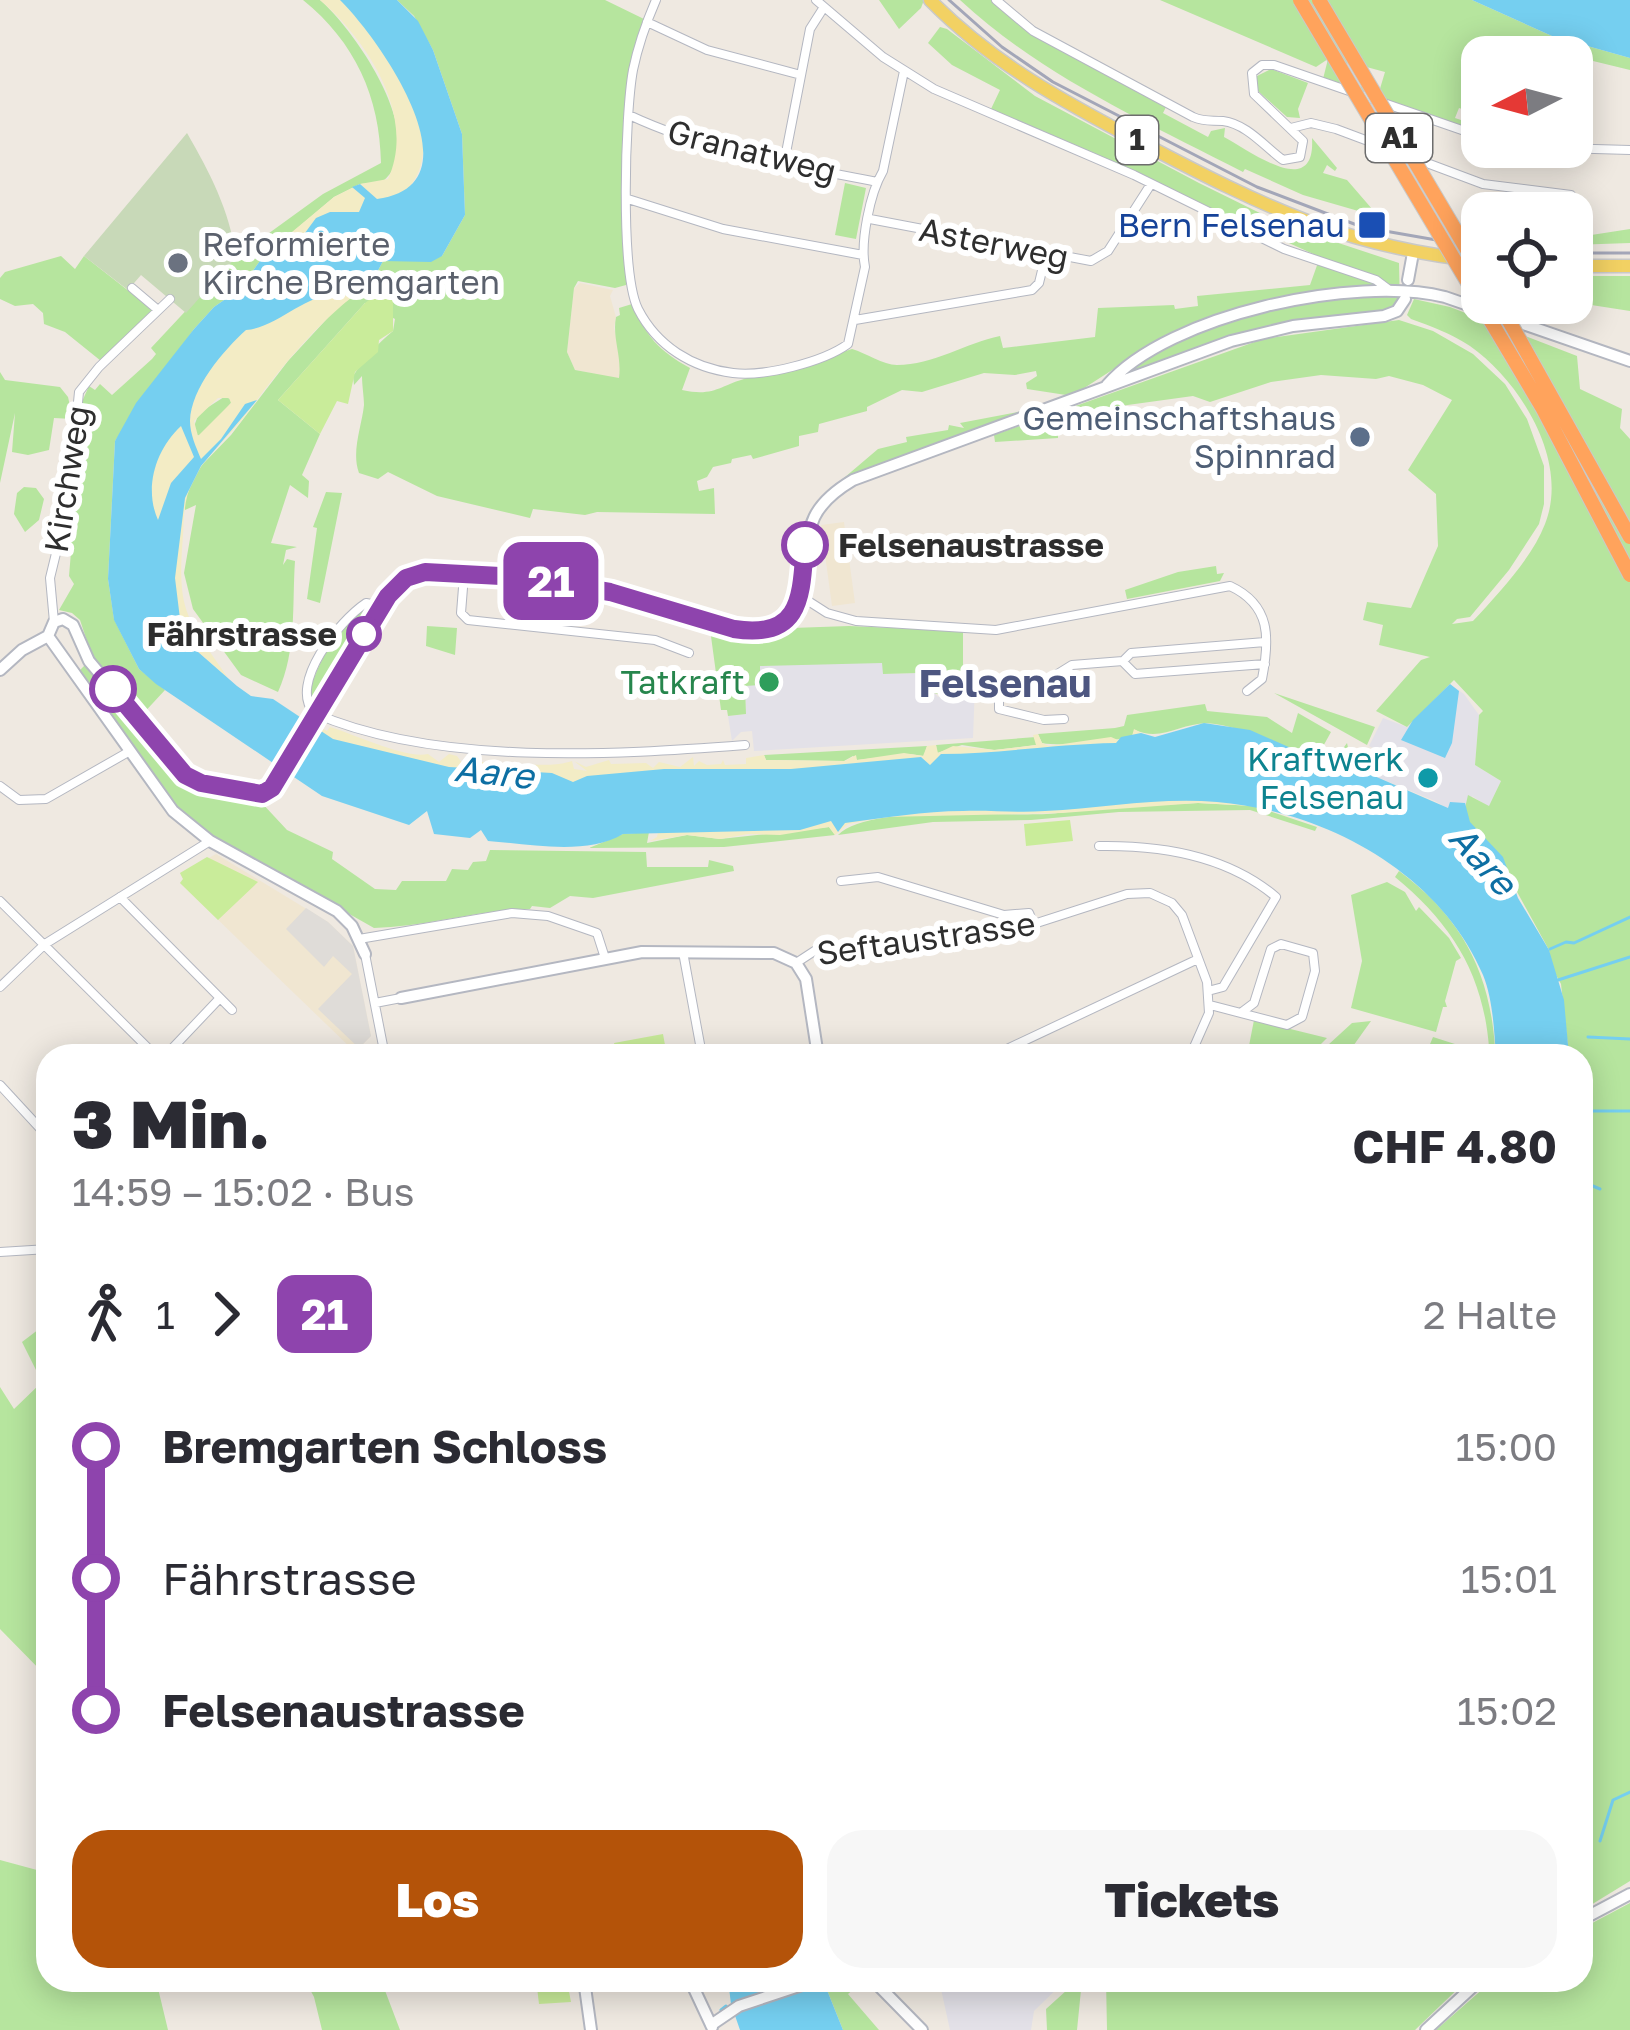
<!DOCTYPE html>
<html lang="de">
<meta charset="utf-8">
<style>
:root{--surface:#fff;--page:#f7f7f7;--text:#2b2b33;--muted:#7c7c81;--accent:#b45309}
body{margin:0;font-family:"Golos Text",sans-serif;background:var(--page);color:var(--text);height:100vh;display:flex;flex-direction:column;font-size:45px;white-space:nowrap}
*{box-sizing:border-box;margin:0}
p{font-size:39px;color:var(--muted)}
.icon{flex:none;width:66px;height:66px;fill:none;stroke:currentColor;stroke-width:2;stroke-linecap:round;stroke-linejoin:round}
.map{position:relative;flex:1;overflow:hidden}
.drawer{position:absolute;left:36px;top:1044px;width:1557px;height:948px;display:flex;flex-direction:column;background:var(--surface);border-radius:36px;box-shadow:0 6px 30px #0003}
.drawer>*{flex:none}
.badge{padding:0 24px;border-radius:18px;font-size:42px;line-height:78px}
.needle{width:78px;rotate:264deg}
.buttons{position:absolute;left:1461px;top:36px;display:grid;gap:24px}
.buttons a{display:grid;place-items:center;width:132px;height:132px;border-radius:24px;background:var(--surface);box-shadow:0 6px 30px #0003;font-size:60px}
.map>.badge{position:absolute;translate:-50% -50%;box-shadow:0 0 0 6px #fff}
.legs{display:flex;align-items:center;gap:18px;height:132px;padding:0 36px;font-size:39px}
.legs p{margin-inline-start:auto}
.head{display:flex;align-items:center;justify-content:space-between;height:204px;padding:0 36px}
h1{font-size:66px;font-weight:800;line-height:90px}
.cta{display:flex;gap:24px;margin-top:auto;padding:24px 36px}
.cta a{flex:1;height:138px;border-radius:36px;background:var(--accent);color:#fff;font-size:48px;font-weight:800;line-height:138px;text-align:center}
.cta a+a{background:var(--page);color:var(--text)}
ul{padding:0 36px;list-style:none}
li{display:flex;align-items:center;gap:42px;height:132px;font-size:45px}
li i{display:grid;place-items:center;width:18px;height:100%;margin:0 15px;background:currentColor}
li i::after{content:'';width:30px;height:30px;margin:-15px;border:9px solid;border-radius:50%;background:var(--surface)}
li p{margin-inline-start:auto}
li:first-child i{background:linear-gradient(#0000 50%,currentColor 0)}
li:last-child i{background:linear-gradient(currentColor 50%,#0000 0)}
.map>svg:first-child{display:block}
.industrial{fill:#e3e1e8}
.education{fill:#f0e6d1}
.green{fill:#b6e59e;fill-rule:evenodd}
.sand{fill:#f3ecc5;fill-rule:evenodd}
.cemetery{fill:#c8d9b8}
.pitch{fill:#c9ec9a}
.plaza{fill:#dfdcd8}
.water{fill:#75cff0;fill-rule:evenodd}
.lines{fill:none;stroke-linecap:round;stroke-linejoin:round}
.stream{stroke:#75cff0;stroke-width:3}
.street-casing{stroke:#b4b7c1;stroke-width:10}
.secondary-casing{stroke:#b4b7c1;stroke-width:14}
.primary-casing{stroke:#c9c9c9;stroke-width:15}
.street{stroke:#fff;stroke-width:8}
.secondary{stroke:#fff;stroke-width:10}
.primary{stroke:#f2d163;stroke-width:12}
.rail{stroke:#a3a6b8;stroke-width:3}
.secondary-bridge-casing{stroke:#b4b7c1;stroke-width:14;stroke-linecap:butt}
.highway-bridge-casing{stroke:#c9c9c9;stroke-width:16;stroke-linecap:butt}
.secondary-bridge{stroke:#fff;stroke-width:10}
.highway-bridge{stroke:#ffa35c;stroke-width:14}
.line-1-casing{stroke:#fff;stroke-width:27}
.line-1{stroke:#8e44ad;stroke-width:18}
.transit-dot{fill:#1a4fb4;stroke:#fff;stroke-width:4.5}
.worship-dot{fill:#6b7280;stroke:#fff;stroke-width:4.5}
.service-dot{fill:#5c6f8a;stroke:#fff;stroke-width:4.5}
.stop-1-dot{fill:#fff;stroke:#8e44ad;stroke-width:6}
.leisure-dot{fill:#2e9e5b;stroke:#fff;stroke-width:4.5}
.culture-dot{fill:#0f9aa8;stroke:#fff;stroke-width:4.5}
.labels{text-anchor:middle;stroke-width:12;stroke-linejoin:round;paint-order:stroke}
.shield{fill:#fff;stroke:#6d6d6d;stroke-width:3}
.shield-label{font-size:30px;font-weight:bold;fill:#2e2e2e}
.street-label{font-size:33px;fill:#2e2e2e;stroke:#fff}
.transit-label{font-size:33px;fill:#164399;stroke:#fff;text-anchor:end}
.worship-label{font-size:33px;fill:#5b616d;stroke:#fff;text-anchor:start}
.service-label{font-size:33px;fill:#4e5e75;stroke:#fff;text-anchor:end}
.stop-label{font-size:33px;font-weight:bold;fill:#2e2e2e;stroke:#fff;text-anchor:start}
.leisure-label{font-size:33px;fill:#27864d;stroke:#fff;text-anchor:end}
.culture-label{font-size:33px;fill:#0d838f;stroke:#fff;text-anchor:end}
.water-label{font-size:36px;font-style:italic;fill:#0d6fa3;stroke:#fff}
.quarter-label{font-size:39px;font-weight:bold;fill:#4d5680;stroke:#fff}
</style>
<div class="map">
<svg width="1630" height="2030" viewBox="0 0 1630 2030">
<rect width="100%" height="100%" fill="#efe9e1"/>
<path class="industrial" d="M812,662L883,663L884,674L918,673L938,697L958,685H975L973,738L754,751L752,731L741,732L732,741L728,716L746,714L745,686L759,666Z
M1450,684L1464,694L1479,715L1475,765L1501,781L1489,807L1472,796L1469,822L1435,801L1372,775L1379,751L1369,746L1383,718L1407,727Z
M939,1980H1066L1034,2011L1031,2030H950Z"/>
<path class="education" d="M580,283L613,290L610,296L616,317L614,328L622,358L619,379L575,370L567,352L574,288Z
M844,522L855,603L832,606L821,525Z
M216,854L328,922L353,946L371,1036L355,1052L180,883L183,879L180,873Z"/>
<path class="green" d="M303,0H320C355,30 433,142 382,182L360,184L334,197L262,258L240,289L214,307L194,329L115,441L108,579L114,619L139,669L165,690L140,717L93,659L80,620L72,613L59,610L74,584L69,576L71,552L59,550L77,481L80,406L89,386L95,390L100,384L112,395L152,359L156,354L151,348L236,257L323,194L381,163C380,97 355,42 303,0Z
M397,0H605L644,19L626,105V285L615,288L578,281L574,288L567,352L575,370L619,378C622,356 612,338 616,317L620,315L619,308L632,304C646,336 659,351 690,368L682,390C714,397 719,386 747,378C782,369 817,361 852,349C866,353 883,365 897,365C933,365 966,343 1000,336L1003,348L1095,337L1098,308L1174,305L1175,309L1198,306L1197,296L1310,285L1320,257L991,109L1000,90L952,65L928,43L940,27L947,29L1035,96L1199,183L1284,225L1399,263L1400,308L1261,332L1104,387L1134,356L1078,392L1066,395L1027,389L1026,383L1037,376L1036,371L1015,375L984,373L922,392L902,390L867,407V411L819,424L818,432L799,436V446L753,459L751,455L732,459L731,463L713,467L707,477L697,481L699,491L714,488L715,514L597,512L585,515L533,509L530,518L437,496L388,472L378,479L359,473C351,452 362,425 364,405C364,397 362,385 362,376L354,385L353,376C364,359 378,343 393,331L395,319L365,303L278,400L320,434L302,475L309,481L308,498L290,485L271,543L297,547L286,550L283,565L287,559L295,561C292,604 297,651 278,692L241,675L193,609L184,573L196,505L185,510V498L201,466L231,435L288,361L335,310L373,280L383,261L442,256L465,215L462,134L433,50L414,16Z
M879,0H924L921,8L899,29Z
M960,0H996L1025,26L1168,103L1163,113L1208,137L1211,131L1225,128L1224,137C1249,150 1316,202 1312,138L1337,168L1335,171L1327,165L1323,173L1347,180L1379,217L1303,195L1245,169L1243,172C1144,121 1042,76 960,0Z
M1160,0H1472L1552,36L1630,58V70L1556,52L1553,57H1482V116L1459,108L1455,118L1482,127V137L1322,83L1328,59L1316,67ZM1348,62L1385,72L1379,92L1342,81Z
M1271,69L1308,83L1298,109L1300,118L1287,117L1257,90V76Z
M845,183L866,188L856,239L835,235Z
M1630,229V243L1572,245V238Z
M61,256L75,269L84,256L153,310L101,361L65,332L44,324L43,313L33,304L15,306L0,299V278L5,272Z
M1572,276H1630V311L1572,302Z
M1414,299L1450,307L1577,356L1580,389L1622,409L1620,428L1630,439V1881L1581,1911V1056H1569L1561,984L1551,966L1549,950L1510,879L1469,822L1465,808L1468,795L1489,806L1501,781L1475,765L1479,715L1483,711L1454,680L1407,727L1376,711L1421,660L1430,657L1379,645L1383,625L1363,620L1367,602L1411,608L1438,546L1436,494L1408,470L1452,400L1423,385L1389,376L1376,379L1321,375L1271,382L1210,402L1193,396L1084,411L1077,424L1058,433V438L995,442L994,435L1263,339L1399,320L1433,331L1473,354L1505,384L1527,419L1544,466V504L1539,524L1509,570L1470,617L1457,619L1452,624L1473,621C1498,594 1532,558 1545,524C1570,461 1520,381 1470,346C1452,334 1431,326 1411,319L1407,315Z
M0,372L5,380L60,387L68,397L73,419L54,418L49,450L28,455L12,452L15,413L0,483Z
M224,397L231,399V403L202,436L197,435L193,429L199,413Z
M1028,410L1018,415L856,473L838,483L878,449L907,442L906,437L948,430L949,425L964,428L960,423Z
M24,487L36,488L44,499L39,520L25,532L14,514L17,493Z
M326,492L342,493L320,603L307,599L317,528L313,527Z
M1216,566L1217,574L1224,573L1220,581L1127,599L1125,590L1178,572Z
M368,606L369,612L315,703L309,695C317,660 339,628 368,606Z
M427,626L457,628L455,655L426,646Z
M849,626L963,631V669L992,678L985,693H975V685H959L958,696L924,692L918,673L883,674L882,663L760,666V685L745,686L746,714L728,716L727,710H721L710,629L755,639L789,635L792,628Z
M86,664L178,779L193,788L260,801L287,830L333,852L332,859L375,889L396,890L402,881H446L452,869L468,870L473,862L486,861L490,850L646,852L647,867H708L709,860L733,866L734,871L593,898L570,896L550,908L532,906L530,909C477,910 426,927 374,928L215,838L175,805L79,671Z
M1274,693L1375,727L1367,745Z
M1205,704L1207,711L1267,717L1292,733L1298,713L1331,732L1321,750L1336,758L1347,743L1352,765L1369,766L1372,776C1315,770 1272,733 1215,724C1185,719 1164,743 1135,730L1132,736C1112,742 1062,747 1042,743L1038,734L1115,728L1124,726L1127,715Z
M1036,737V745L994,750L962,745L937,753L936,745Z
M927,746L924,756L910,754L857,760L853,756L844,761L766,760L764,755Z
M1198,803L1254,806L1317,827L1315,831L1250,810L1119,812L1031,820L933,822L838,835C871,802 1008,819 1058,813C1104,808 1151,805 1198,803Z
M829,827L835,835L724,847L589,848L623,834L649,832L647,843L687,835L720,839Z
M1399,871C1461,917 1490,971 1495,1048L1489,1047C1483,973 1451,923 1395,877Z
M1387,882L1405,892L1416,911L1419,907L1449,938L1461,958L1456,961L1445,1001L1447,1007H1443L1436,1032L1351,1008L1362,961L1351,895Z
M1254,1020L1327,1038L1309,1056H1247Z
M1371,1021L1346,1056H1316L1352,1023Z
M1433,1037L1458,1045L1474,1056H1425Z
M43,1326L48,1335V1678L0,1629V1387L14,1409L42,1382L22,1342Z
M0,1860L48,1873V1980H156L168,2030H0Z
M1630,1903V2030H1436L1493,1980H1581V1929Z
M305,1980H381L400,2030H322L314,1997Z
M823,1980L862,1982L848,1994L879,2030H843Z
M1078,1980H1082L1077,2030H1047L1046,2009Z
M1106,1980H1467L1415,2030H1107Z"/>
<path class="sand" d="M320,0H361C389,52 457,144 403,194C393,203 372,206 359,212C325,229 314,241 274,247L334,197L360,184L388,179C417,116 367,40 320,0Z
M348,291L357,293C313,327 277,372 245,416C228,439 205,455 193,481C184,498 184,516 183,535C177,613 185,615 228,678L190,645L139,572L144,474L206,374L240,330L321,293ZM218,398H229L231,403L198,436L194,421Z
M267,699L327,731L330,727C357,735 405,759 428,754L439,762L449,754L457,756L465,767L473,760L487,763L493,759L502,767C527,761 548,769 572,761L574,769L587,771L574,761L586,767L609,760L611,764L646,763L653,768L659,762L680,767L693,757L694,766L699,761L707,765L721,764L723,760L725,765L746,764V758L764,755L766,760L845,761L856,755L857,760L904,753L923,756L927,746L936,745L938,753L953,746L995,750L1036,745L1033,735L1038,734L1042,743L1049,746L1111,737L1118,740L1132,736L1134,729L1149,737L1117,746L932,766L550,789L342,746Z
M1186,794L1254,806L1198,803L1062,813L885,817L848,824L835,835L829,827L780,835L748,834L720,839L687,835L650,841L657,837L658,832Z"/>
<path class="cemetery" d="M187,133C210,173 230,211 236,257L186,313L141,275L128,290L84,256Z"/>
<path class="pitch" d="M393,291V331L379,340L378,352L355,372L348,404L337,401L320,434L278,400L365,303L377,294Z
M1070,820L1073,841L1026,846L1024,824Z
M207,857L258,882L218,920L180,883L183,879L180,873Z
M663,1034L667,1056H617L614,1043Z
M567,1981L571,2002L539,2004L537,1987L541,1983Z"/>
<path class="plaza" d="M306,908L328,922L353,946L371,1036L359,1048L318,1009L352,974L333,956L324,967L286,929Z"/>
<path class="water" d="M340,0H397L418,21L433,50L462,134L465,215L442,256L431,262L383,261L373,280L352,296C312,284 282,327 246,330C223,351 191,388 190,421C190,434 196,447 201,459L221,439L245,404L257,400L201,466L185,498L175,578L181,627L190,645L237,686L251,696L273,699L333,739L449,767L552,773L573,782L587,776L664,769H791L921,757L930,765L941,754C999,754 1054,744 1116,743L1121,737L1141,733L1155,737L1204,723L1250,730L1291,748L1321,766L1372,775L1448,808L1450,802L1465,803L1470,822L1503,857L1518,898L1549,950L1564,1000L1569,1056H1496C1494,1029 1493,1000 1483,975C1440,873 1325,811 1217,802C1160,797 1103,808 1045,811C1018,813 990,810 963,811C924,811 884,818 845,823L838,832L831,821L800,830L623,834C586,856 530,844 488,841L481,830L470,838L434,834L427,811L409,825L322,796L156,684L139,669L114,620L108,579L115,441L136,403L194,329L214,307L240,289L262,258L274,247L302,237L316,218L330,212H359L365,198L352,187L360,184L377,199C484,185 377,36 340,0ZM181,426L194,457L171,483L158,520C144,489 155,450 181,426Z
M1472,0H1630V58L1552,36Z
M1450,684L1459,691L1452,743L1445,758L1401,740L1413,720Z
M728,1980H823L843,2030H740L731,2004Z"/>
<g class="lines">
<path class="stream" d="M1550,949L1566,942L1574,943L1630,917
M1558,980L1630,957
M1588,1037L1630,1039
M1581,1111H1630
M1581,1181L1600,1189
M1600,1841L1613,1800L1630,1792
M721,2010L726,2006"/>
<g class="street-casing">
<path id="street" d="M656,0C646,23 638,46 633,70C625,113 620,272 638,309C657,346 692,368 733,373C764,377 823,362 848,344L865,267C860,242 870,193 883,171L904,71
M816,0L883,57L934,89L1134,175L1284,249L1376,280L1388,289
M996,0L1033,31L1193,117C1205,122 1211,120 1223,121C1247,124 1265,147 1283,160L1300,157L1303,141L1254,94L1252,73L1262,65H1274L1482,137
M647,22L707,50L801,75
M629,115C708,152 792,165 877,182
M1291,128L1311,123L1336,129L1483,184L1571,195
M1521,147L1630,150
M784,163L810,29L824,7
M628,199L723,229L863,255
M870,219L1091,261L1108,251L1151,184
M132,288L158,310
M855,320L1032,290L1039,283L1046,254
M464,575L461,613L468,620L655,640L689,653
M802,597L827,613L856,621L996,630L1230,586C1271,605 1270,638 1262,679L1247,691
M382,606L366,603C339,621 288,684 314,713C435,766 615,755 745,745
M54,622L50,578L68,504L79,392L99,367L170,299
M1123,662L1135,674L1265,664
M1043,683L1072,665L1123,661L1131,653L1265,642
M999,699V709L1044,720L1064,719
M0,786L19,800L46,799L130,751
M1099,846C1160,845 1228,856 1276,897L1223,987L1208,991
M841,881L878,877L1004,915L1029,913L1034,925
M120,897L232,1010
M0,901L156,1056
M359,939L512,913L548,916L597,933L605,958
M683,952L702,1055
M365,954L385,1056
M796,963L819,948L976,938L1015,930L1127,894L1150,893L1172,903L1182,915L1207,982L1209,1013L1190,1056
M0,987L45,944L210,841
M375,1003L401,998
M1210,1005L1287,1025L1302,1017L1315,971L1313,953L1281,944L1271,949L1254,1003L1242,1012
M165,1056L220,998
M992,1056L1198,959
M0,1085L48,1137
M0,1252L48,1249"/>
</g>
<g class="secondary-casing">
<path id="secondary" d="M1408,280L1413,253
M1107,385C1169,314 1356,275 1445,297L1630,361
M48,636L173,811L210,841L337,911L352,926L365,954
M48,636L54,622L63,619L73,625L89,661L185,775L201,783L260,794L267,792L275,783
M0,670L22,650L48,636
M320,708L389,596L403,580L425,572L575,584L740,630L772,626L798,605C820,551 786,520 853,480L1231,341L1293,326L1384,316L1397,311L1405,299
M401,998L642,952L774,953L796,963L806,979L818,1056
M1581,1920L1630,1894
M584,1980L591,2030
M690,1980L712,2027
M873,1980L922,2030
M711,2025L739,2006L817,1980
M1426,2030L1480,1980"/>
</g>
<g class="primary-casing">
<path id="primary" d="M930,0C993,64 1066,103 1144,144C1262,206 1347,248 1482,261
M1572,266H1630"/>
</g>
<use href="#street" class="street"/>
<use href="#secondary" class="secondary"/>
<use href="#primary" class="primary"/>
<path class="rail" d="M949,0L1002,47L1053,82L1257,187L1362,227L1482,248
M1572,253H1630"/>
<g class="secondary-bridge-casing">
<path id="secondary-bridge" d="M275,783L320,708"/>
</g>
<g class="highway-bridge-casing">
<path id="highway-bridge" d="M1300,0L1543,409L1630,575
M1319,0L1482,275
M1499,303L1630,537"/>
</g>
<use href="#secondary-bridge" class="secondary-bridge"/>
<use href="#highway-bridge" class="highway-bridge"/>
</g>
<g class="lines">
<g class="line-1-casing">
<path id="line-1" d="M113,689L185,775L201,783L262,794L272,788L388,596L406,578L425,572L520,577L610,592L734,629C803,640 801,594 805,545"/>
</g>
<use href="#line-1" class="line-1"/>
</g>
<rect class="transit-dot" x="1357" y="210" width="30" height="30" rx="6"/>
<circle class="worship-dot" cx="178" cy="263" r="12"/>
<circle class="service-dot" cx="1360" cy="437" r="12"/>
<g class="stop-1-dot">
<circle cx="805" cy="545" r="21"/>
<circle cx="364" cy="634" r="15"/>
<circle cx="113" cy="689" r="21"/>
</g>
<circle class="leisure-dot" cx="769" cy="682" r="12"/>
<circle class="culture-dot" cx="1428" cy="778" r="12"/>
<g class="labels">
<g class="shield">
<rect x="1366" y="114" width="66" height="48" rx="9"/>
<rect x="1116" y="116" width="42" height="48" rx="9"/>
</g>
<g class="shield-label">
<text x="1399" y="148">A1</text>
<text x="1137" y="150">1</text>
</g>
<g class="street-label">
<text transform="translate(752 151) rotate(14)" y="12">Granatweg</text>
<text transform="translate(994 243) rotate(11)" y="12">Asterweg</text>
<text transform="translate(67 479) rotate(-81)" y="12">Kirchweg</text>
<text transform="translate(926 938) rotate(-8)" y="12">Seftaustrasse</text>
</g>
<g class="transit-label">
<text x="1345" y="237">Bern Felsenau</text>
</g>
<g class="worship-label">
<text x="202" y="256">Reformierte<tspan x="202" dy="38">Kirche Bremgarten</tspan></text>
</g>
<g class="service-label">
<text x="1336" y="430">Gemeinschaftshaus<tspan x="1336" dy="38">Spinnrad</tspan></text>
</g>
<g class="stop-label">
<text x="838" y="557">Felsenaustrasse</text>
<text x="337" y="646" text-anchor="end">Fährstrasse</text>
</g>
<g class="leisure-label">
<text x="745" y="694">Tatkraft</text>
</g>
<g class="culture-label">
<text x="1404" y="771">Kraftwerk<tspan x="1404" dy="38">Felsenau</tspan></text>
</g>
<g class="water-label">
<text transform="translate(494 772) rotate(6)" y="13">Aare</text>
<text transform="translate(1483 860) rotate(48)" y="13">Aare</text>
</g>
<g class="quarter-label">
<text x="1005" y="697">Felsenau</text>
</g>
</g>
</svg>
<div class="buttons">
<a><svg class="needle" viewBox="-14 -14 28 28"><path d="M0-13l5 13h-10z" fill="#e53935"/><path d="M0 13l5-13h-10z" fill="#7c7c81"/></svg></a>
<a><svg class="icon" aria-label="locate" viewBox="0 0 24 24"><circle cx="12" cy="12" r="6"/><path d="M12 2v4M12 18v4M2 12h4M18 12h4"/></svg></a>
</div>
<b class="badge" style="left:551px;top:581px;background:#8e44ad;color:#fff">21</b>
<section class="drawer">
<div class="head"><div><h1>3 Min.</h1><p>14:59 – 15:02 · Bus</p></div><b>CHF 4.80</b></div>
<div class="legs"><svg class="icon" aria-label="walk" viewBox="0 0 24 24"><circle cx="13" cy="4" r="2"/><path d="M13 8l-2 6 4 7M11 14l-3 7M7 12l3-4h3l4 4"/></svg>1<svg class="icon" aria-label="forward" viewBox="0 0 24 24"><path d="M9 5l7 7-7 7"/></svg><b class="badge" style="background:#8e44ad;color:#fff">21</b><p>2 Halte</p></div>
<ul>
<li><i style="color:#8e44ad"></i><b>Bremgarten Schloss</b><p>15:00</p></li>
<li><i style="color:#8e44ad"></i><span>Fährstrasse</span><p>15:01</p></li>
<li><i style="color:#8e44ad"></i><b>Felsenaustrasse</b><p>15:02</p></li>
</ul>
<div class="cta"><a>Los</a><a>Tickets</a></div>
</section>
</div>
